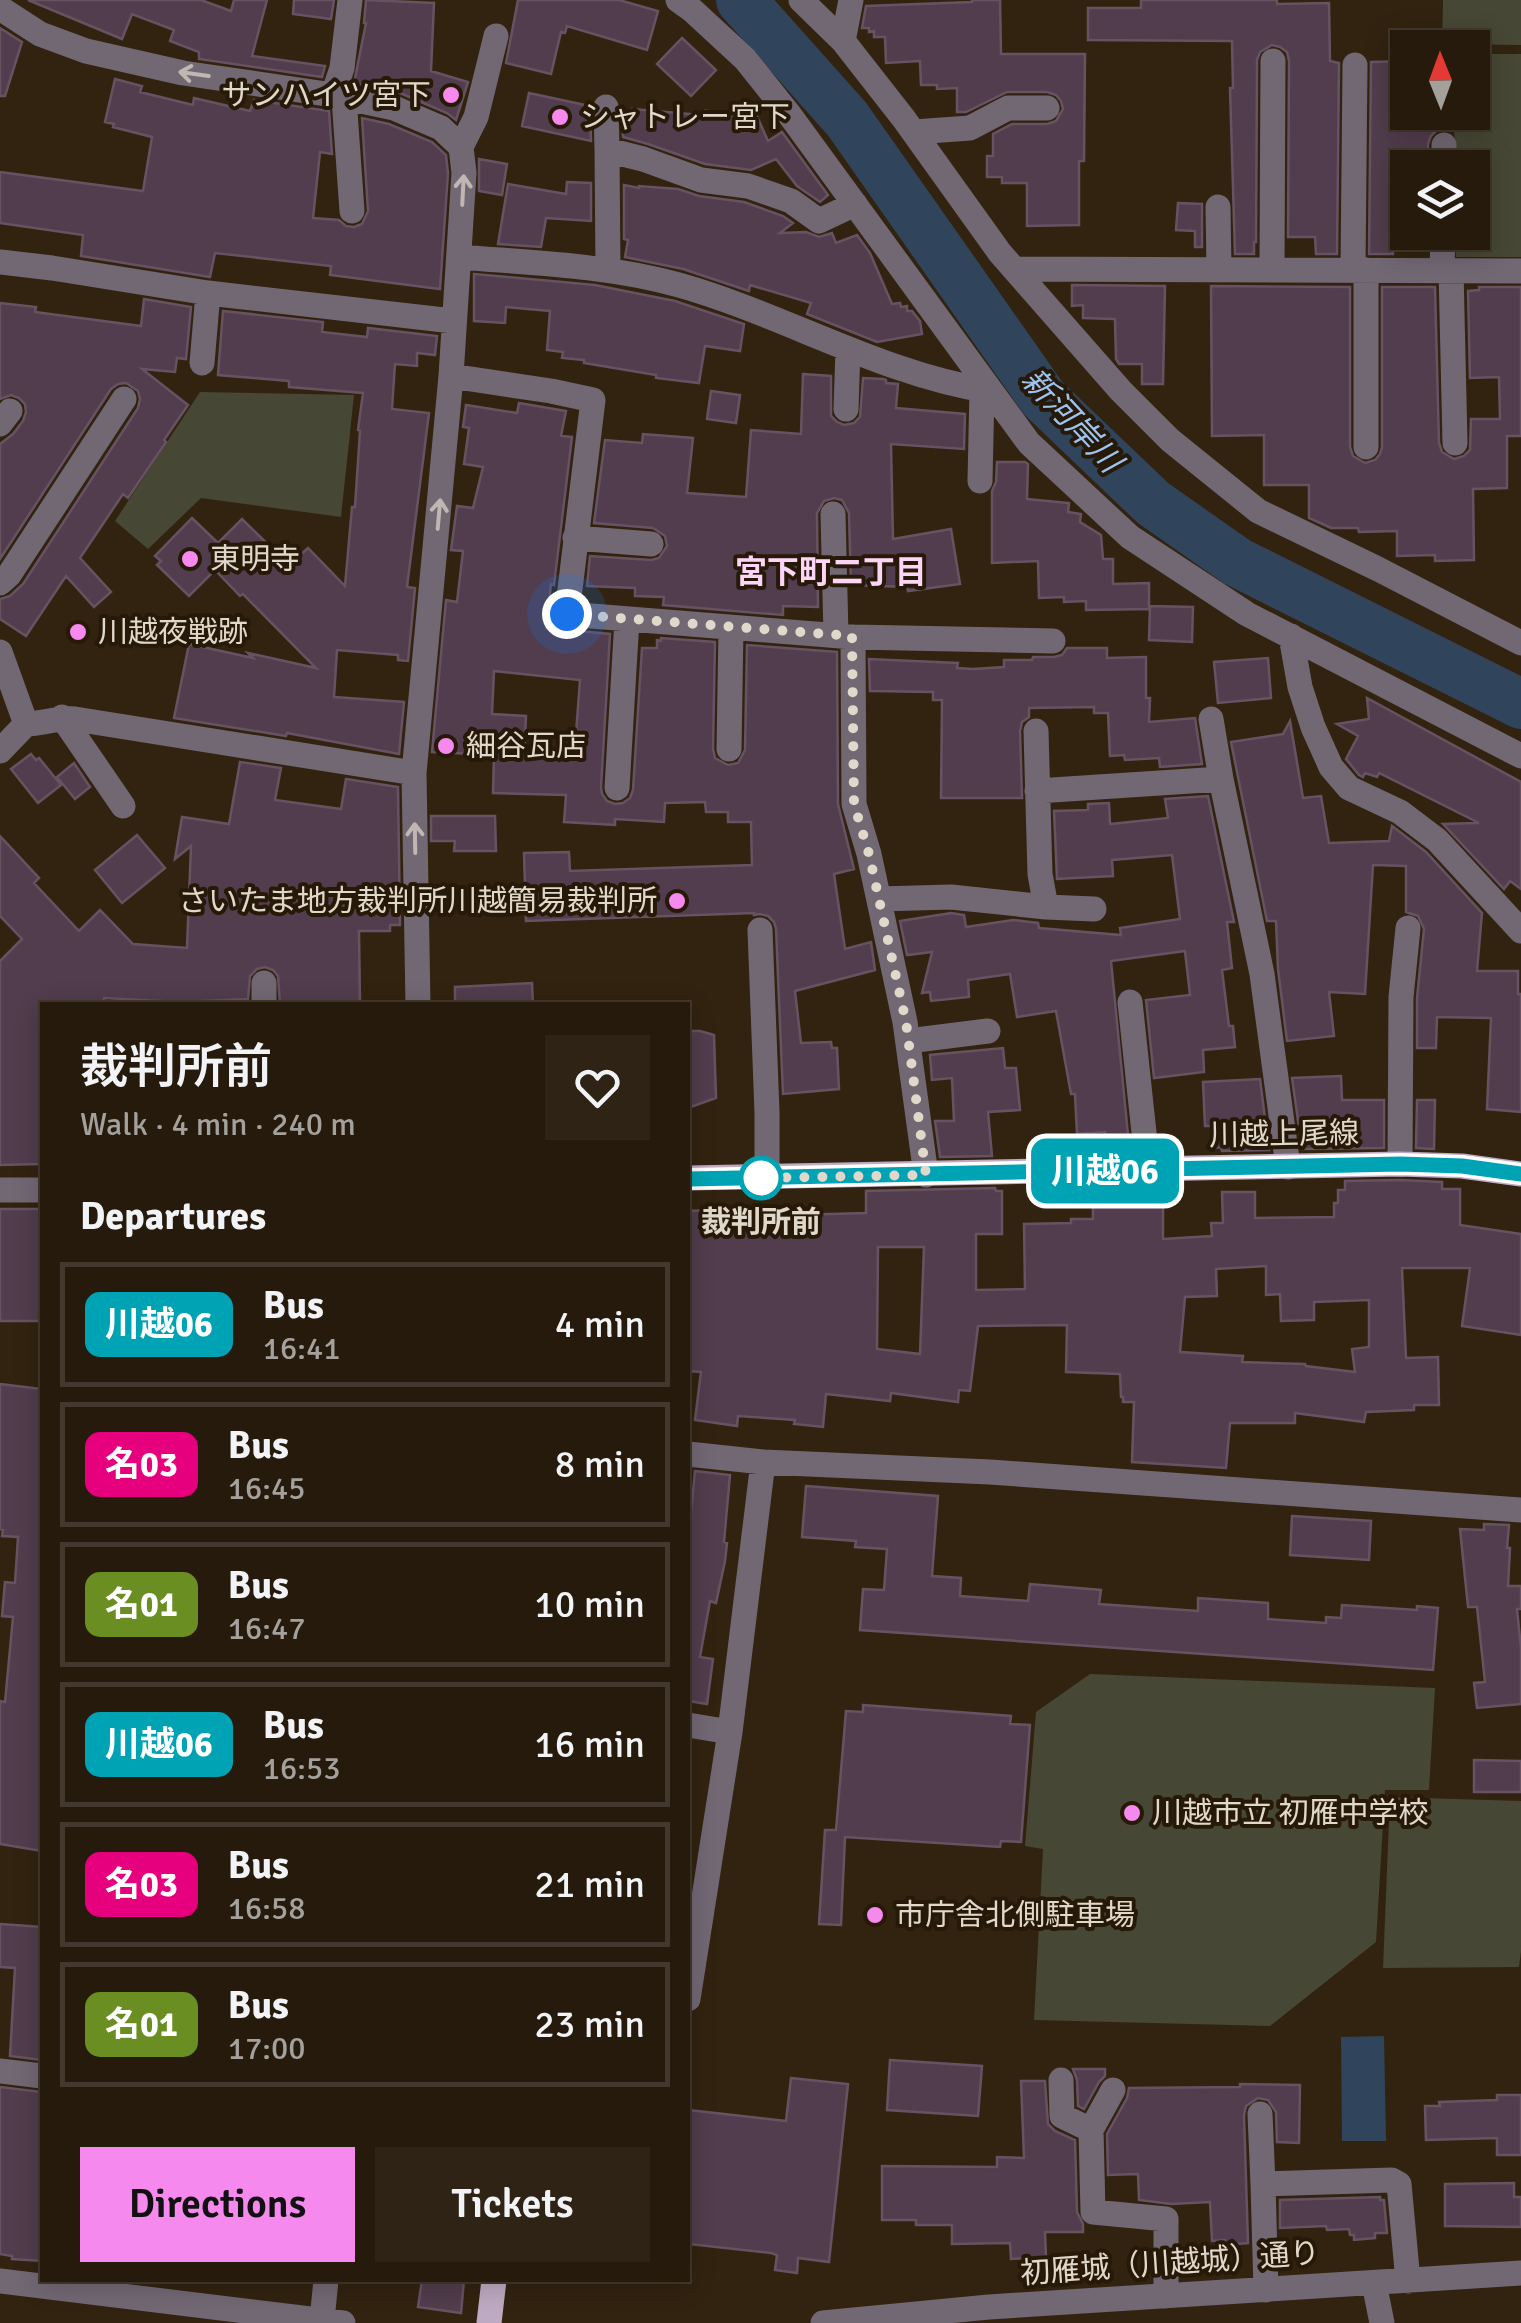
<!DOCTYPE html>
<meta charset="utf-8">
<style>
:root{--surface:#261a0c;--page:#2e2315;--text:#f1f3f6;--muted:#a4a19d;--line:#42382d;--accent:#f689ed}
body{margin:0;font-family:Signika,"Noto Sans JP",sans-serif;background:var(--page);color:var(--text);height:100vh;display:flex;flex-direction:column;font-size:38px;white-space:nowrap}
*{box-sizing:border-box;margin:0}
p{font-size:32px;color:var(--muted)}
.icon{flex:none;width:55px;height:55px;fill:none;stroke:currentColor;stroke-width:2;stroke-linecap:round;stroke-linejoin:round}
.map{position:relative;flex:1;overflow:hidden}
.drawer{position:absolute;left:40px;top:1002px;width:650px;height:1280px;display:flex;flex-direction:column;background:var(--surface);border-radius:0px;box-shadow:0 5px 25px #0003,0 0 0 2px var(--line)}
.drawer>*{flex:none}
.badge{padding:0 20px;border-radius:15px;font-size:35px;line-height:65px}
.needle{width:65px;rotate:359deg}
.tools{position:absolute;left:1390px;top:30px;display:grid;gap:20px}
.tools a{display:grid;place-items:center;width:100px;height:100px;border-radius:0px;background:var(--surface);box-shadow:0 5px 25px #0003,0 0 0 2px var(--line);font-size:50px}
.you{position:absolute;width:50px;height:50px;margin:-25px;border:8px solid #fff;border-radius:50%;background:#1a73e8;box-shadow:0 0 0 15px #1a73e833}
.map>.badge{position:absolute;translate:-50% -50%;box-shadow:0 0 0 5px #fff}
h2{padding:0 40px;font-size:38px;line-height:90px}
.round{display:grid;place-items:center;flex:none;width:105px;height:105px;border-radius:0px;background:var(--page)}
.head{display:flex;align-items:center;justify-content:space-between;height:170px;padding:0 40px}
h1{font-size:48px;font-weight:600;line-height:75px}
.primary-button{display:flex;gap:20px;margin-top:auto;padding:20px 40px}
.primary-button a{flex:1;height:115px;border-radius:0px;background:var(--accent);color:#111;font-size:40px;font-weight:600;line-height:115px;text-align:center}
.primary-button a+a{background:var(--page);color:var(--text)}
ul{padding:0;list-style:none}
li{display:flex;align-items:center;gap:30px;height:125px;margin:0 20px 15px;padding:0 20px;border:5px solid var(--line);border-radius:0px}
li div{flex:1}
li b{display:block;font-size:38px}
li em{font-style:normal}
li .badge{min-width:110px;font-weight:700;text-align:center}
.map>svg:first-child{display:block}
.green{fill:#464734}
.water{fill:#30445b}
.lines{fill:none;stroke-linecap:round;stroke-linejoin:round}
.river{stroke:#30445b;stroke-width:50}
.building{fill:#513d4d;stroke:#675262;stroke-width:2.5;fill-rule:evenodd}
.minor{stroke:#726874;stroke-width:25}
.major{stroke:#beaac2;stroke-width:25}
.oneway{stroke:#c0b6b2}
.line-casing{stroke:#fff;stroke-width:22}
.line{stroke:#00a3b4;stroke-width:15}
.walk{stroke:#e1d8cc;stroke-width:10;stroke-dasharray:0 18}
.poi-dot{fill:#f689ed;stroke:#271907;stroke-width:4}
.stop-dot{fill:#fff;stroke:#00a3b4;stroke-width:5}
.labels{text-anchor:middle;stroke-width:8;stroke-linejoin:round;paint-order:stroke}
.poi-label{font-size:30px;fill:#e1d8cc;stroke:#271907;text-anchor:start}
.street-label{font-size:30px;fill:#e1d8cc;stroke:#271907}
.stop-label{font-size:30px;font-weight:bold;fill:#e1d8cc;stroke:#271907}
.water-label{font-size:32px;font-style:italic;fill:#9dc3f1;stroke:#271907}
.neighbourhood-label{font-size:32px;font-weight:bold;fill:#fad5f6;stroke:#271907}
</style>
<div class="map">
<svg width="1521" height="2323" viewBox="0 0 1521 2323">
<rect width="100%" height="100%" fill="#322310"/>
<path class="green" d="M1443,0H1521V45L1442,44Z
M1473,54H1521V257H1456L1455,233L1472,232V168L1455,167L1454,113L1472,112Z
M200,392L354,395L341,517L201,498L148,549L115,521Z
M1090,1674L1435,1688L1429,1790H1385L1376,1942L1270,2026L1034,2020L1043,1849L1025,1846L1036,1712Z
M1390,1797L1521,1801V1951L1519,1967L1383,1968Z"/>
<path class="water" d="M1384,2036L1386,2141H1342L1341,2037Z"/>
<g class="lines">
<path class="river" d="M741,0L847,119L1043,398L1153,503L1237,562L1521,704"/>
</g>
<path class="building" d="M28,0H201L231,11L234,0H267L252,56L325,66L322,77L199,59V52L170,41L174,30L132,14L122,39Z
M294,0H334L331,19L293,14Z
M366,0L434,3L431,71L468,82L456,120L447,113L400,93L354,83L366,23H364Z
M518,0H619L658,11L647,50L567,26L565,33L561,32L551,74L506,63Z
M972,0H1000L1001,54H1085L1084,161H1079V225L1027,226V183H1002V177H987V156H993V134L1012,124H1047L1056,121L1063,109L1061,101L1056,95L1047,92H1007L966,112H957V88L937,89V85H921L920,61L886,63L885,37H874V31L869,32V28H862L866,6L972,2Z
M1141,0H1277V4L1329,3L1330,61L1339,63L1337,254H1316L1315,237H1288L1289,61L1287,52L1280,47L1272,45L1260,52L1257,60L1256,242H1254V254H1235L1230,88H1233L1232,41L1088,40V8H1141Z
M0,28L22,42L5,96H0Z
M682,38L716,70L691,96L657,64Z
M1407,61L1408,112H1437V130L1431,136L1428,144V168H1408V238H1393V254H1369L1371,62Z
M115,79L142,86L140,92L193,105L194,98L250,111L254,100L329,111L332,154L320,152L313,218L339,220L346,226L354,227L362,224L368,211L362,118L389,124L432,142L446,155L448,173L440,289L330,275L331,266L215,253L210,277L81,256L83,235L0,223V172L143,191L152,137L113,127L114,124L105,122Z
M529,93L590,106L591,141L522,126Z
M632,109L712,116L707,111L756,114L768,141L782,132L828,195L820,202L797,186L776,159L751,170L705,164L648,144L623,137L622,113L632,115Z
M479,159L507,164L502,195L479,191Z
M567,182L591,183V221L546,218L541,247L498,244L508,184L566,194Z
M624,185L639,188V186L678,189L699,196L744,202L783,216L793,223L780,233L806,232L819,237L832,233L836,243L857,235L870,253L892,304L900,303L901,307L907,306V311H912L920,321L922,334L877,342L807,314L811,303L750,285L749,291L683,269L625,257L628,240L624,239Z
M1178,203L1202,204V247H1195V231L1176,230Z
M474,274L595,285L675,301L744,324L740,351L705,346L699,383L656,378V375L584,363V360L562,358L563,352L547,350L550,311L506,307L505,323L474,321Z
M1072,285L1165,286L1163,384H1142V364H1119L1116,359L1115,319L1083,318V305L1072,306Z
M1211,286L1350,287V447L1353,456L1365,463L1375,460L1380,454L1382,447V287H1435L1439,443L1442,452L1454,459L1464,456L1470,450L1471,419H1500L1499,377L1470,378L1468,291L1479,290V287H1521V436H1507V488L1473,489L1474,560L1435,561V555L1397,556V531L1359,532L1358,528H1331L1309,518V485H1264V435L1212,436Z
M144,299L191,307L186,359L177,358L175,372L142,369L188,405L164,440L166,442L128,498L123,494L80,558L111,592L94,607L66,576L26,636L0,619V599L10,596L23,584L138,408L140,399L138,391L126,383L118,384L111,389L0,559V444L13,434L23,421L26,412L25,404L19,398L11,395L0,399V303L36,307L35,312L141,326Z
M223,311L323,322L322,332L367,337L368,328L437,336L435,355L417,353V366L395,364L392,409L429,413L407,587L415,588L408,661L398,660V655L337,650L334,697L404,702L399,754L287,733L286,736L174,718L189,644L253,658L248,653L316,668L243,594L240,596L215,570L189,596L157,565L161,561L155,556L192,518L218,543L242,519L289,565L308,548L345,586L352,507H355L360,431L358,430L363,393L289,387V381L218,375Z
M803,374L831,376V416L837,422L844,425L854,423L860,417L863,378L883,379L886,380V383L898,384L896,408L965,414L964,449L891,444L893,539L951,529L960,584L908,591L907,587L851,585L849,513L842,500L834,498L824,501L817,513L818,607L783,606V615L663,605L664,597L635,596V588L587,586L590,556L651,560L659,558L667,546L665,536L653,528L594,523L605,440L642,443L643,434L693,438L687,493L746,497L751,430L801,434Z
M711,391L740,395L736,423L707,419Z
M519,403L566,411L561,436L572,437L554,585L551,584L546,628L610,634L601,787L602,794L607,801L615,804L623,803L630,798L633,790L642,648H657V640L661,641V638L715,642L713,749L715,758L728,765L738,763L745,750L747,645L837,652L838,804L854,869L834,874L845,949L871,942L875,970L795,991L801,1043L831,1042L832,1048H837L839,1089L783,1094L776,929L774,922L768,916L760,914L754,915V913L526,921L524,853L569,852L570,871L752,865L751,822H728V812H706L705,802L665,803L664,822L615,819V825L564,822L566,795L493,793L494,755L432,752L446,600L457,602L463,551L451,550L457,506L473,508L483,467L464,464L469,428L463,427L466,405L517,413ZM494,671L580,680L575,747L571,746V756L524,755L526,716L492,714Z
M997,462H1025L1028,464L1027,499L1069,503L1068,512L1081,514L1080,522L1101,535L1103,559H1113V584L1149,583V609L1086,610V601L1064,602V597L1039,598L1038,561L992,563V491L996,482Z
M1150,606L1193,607L1192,642L1149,640Z
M1067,648H1107V658L1146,657V698H1150L1149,722L1195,718L1202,764L1160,767L1159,758L1125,760L1124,755L1110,756L1108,713H1094V707L1029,708V717L1022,722L1020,731L1022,798H941L942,700H933V692L870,691L869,659L958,663L957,668L973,669L1004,667V660H1032L1033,657H1054L1062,655Z
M1268,658L1271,698L1218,703L1214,662Z
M1367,698L1521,782V889L1510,881L1504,889L1443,824L1479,823L1379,773L1377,777L1365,773L1363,777L1359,775L1346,759L1358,736L1337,724L1369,719Z
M1290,721L1303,798L1321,796L1329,843L1389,841L1392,826L1426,852L1482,913L1477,971H1518V994H1521V1112L1487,1109L1491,1018L1437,1017L1436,1048H1417V998L1424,929L1418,916L1406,912V866L1373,865L1365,994L1329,992L1334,1036L1287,1041L1278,969L1276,921H1267L1231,742L1283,734Z
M31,754L36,760L39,758L61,785L38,803L11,769Z
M240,762L281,768L275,800L341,809L346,779L398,787L400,925H390V931H359L360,1005H280L278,976L273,970L265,967L257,969L250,976L248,999L180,1002L104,998V1005H41L42,1152H41L40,1164L0,1165V961L22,939L0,916V836L39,878L34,883L79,931L100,910L133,944L187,948L191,846L175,859L182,817L229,824Z
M74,763L90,787L75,799L57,777Z
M1208,796L1234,922H1227L1232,968L1222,970L1229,1026H1233L1235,1047L1203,1050L1204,1072L1154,1078L1146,1000L1190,995L1185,951L1111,961L1129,1145L1106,1147L1105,1132L1077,1134L1075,1094H1071L1056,1011L1017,1017L1010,974L968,980L969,997L931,1001L930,992L922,993L932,952L907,955L900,921L951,913L964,915L966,927L1013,920L1038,923L1039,928L1121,935L1120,928L1180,919L1172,855L1112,860L1113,876L1057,879L1054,811L1088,810V804L1109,803L1110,824L1168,818L1165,799Z
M431,816H495L496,851H454L455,841H431Z
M137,835L165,868L122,903L95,870Z
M532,983L533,1005H455V987Z
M688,1031H700L714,1035L716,1098L688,1108Z
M1003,1048L1005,1068H1016L1020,1110L988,1112L992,1156L940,1157L935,1121H954L952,1078L932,1080L930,1055Z
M1341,1076L1342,1100H1384V1148L1302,1149L1292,1078Z
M1260,1079L1269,1150L1222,1151L1221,1147L1215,1148L1214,1126H1205L1203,1082Z
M1417,1100H1435L1434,1149L1416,1148Z
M1400,1180L1442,1182V1189H1460V1225L1521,1234V1335L1462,1326L1470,1268H1402L1406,1358L1438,1357L1439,1405H1414V1410L1366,1412L1364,1422L1295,1413V1423H1230L1226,1468L1132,1462L1134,1402H1123V1397H1121L1120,1374L1066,1372L1067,1325L978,1326L970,1391L959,1390L958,1402L891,1393L890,1401L826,1394L823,1427L794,1424L795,1420L738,1416L737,1426L695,1420L701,1372L688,1371V1211L735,1209V1212L794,1211V1215L866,1213V1191L995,1188L996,1191H1002V1234H976V1290L1025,1289L1024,1224L1071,1223V1219H1093V1187L1163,1189V1239L1212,1236L1211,1223H1223L1222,1192H1255V1218L1334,1217V1203H1338V1190H1345V1181ZM878,1247H924L920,1354L877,1349ZM1266,1266V1295L1280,1294L1281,1321L1314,1320V1302L1369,1300V1347L1352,1349L1355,1372L1306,1366L1305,1364L1242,1362L1243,1356L1180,1352L1185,1297L1217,1296L1216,1269Z
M0,1209H42V1321H0Z
M0,1384L42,1389V1851L0,1844V1701L5,1702L13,1617L2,1616L5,1582L15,1583L18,1537L2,1536L3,1530L0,1529Z
M695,1471L730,1475L724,1542L727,1543L725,1561L716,1603L710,1601L700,1657L713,1659L707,1704L688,1701V1545Z
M806,1486L938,1496L932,1576L961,1578L960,1596L1028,1601L1030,1584L1101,1590L1099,1604L1198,1611V1598L1268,1603V1619L1326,1623V1617L1341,1618L1342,1605L1417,1610V1606L1438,1608L1433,1670L860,1630L863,1589L884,1590L887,1549L855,1547L856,1541L802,1537Z
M1292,1516L1371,1521L1369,1560L1290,1555Z
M1484,1524L1509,1525L1507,1548H1510L1508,1586H1521V1609H1517L1521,1648V1704L1477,1708L1474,1683L1485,1682L1477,1607H1468L1460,1529L1484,1530Z
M863,1705L1011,1716L1010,1724L1030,1725L1021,1842L1001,1841L1000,1847L845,1837L841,1925L819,1924L825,1830H836L846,1711L863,1712Z
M1474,1760L1521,1761V1792H1474Z
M0,1924L42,1927V2060L10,2056L15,1968L0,1967Z
M890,2060L982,2066L978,2116L887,2110Z
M1073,2069H1105V2076L1099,2082L1084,2109L1078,2106L1077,2080Z
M791,2078L848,2084L829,2262L798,2258L797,2273L775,2270L777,2255L771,2253L688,2244V2110L786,2121Z
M1021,2081H1045L1048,2124L1055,2131L1075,2140L1077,2212L1083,2224V2232H1045L1046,2257L1011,2259L1010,2243L952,2244V2225H916V2220H882V2166L997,2167V2157L1024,2158Z
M1240,2084L1300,2085L1299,2143L1277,2142L1276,2112L1268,2100L1258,2098L1246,2106L1244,2115L1248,2243L1225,2245V2240L1212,2241L1210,2202L1171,2204L1139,2200L1138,2174L1108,2175L1107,2134L1127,2098L1129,2088L1240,2087Z
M0,2087L42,2092V2261L12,2259V2256L0,2254Z
M1497,2095H1521V2155H1497V2138L1426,2140L1425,2106H1440L1439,2102L1497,2100Z
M1514,2183V2197H1521V2227L1445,2226V2184Z
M1380,2197V2200H1384L1387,2233H1375V2238L1354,2240V2235H1350L1349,2229L1327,2230L1326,2226L1280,2228V2200Z
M422,2280H464L461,2313L418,2307Z"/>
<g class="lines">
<path class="minor" d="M678,0L692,10L745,59L789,114L1029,443L1130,537L1247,614L1521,756
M801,0L843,41L904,119L1000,253L1121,391L1170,440L1258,511L1378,569L1521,643
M0,8L40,34L86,51L183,73L333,95L394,108L441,128L461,147L464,173L451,376L414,773L418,1005
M843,41L851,0
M333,95L342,68L350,0
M344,98L352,211
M606,107L607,150
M914,132L970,128L1008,108H1047
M461,147L476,117L496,36
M1444,168V145
M1218,207L1219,269
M459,257C532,263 608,265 679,285C785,315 881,374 990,391
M0,262L52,268L208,293L453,321
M1016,269L1521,271
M1272,269L1273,61
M608,270L607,150L643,159L701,180L748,186L791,201L819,221L855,204
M1353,270L1355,65
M1442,270L1443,232
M1451,270L1455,443
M202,363L208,293
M451,376L551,391L593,400L567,614L853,637L854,804L869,854L905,1022L926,1175
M846,409L848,349
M0,424L10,411
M1366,447V270
M980,481L982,389
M833,514L836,635
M575,538L651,544
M0,583L9,575L124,399
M1291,636L1300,687L1313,727L1331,767L1349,788L1400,812L1437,840L1521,931
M853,637L1053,641
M0,652L26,724L0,751
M62,717L123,806
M1211,719L1221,779
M26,724C43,724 58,717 75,719L414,773
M729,749L731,628
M617,788L627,619
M1037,791L1221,779L1262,974L1288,1167
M879,899L951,897L1046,907L1040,874L1036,731
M1046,907L1094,909
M760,930L767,1112V1178
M264,983V1005
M1130,1002L1148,1170
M908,1041L988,1031
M1400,1164L1401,997L1408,928
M0,1190H42
M688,1454L763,1462L990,1472L1521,1510
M688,1725L730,1732
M688,1999L730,1732L763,1462
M0,2071L42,2076
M1061,2080L1062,2116L1091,2130
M1113,2090L1091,2130L1093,2212L1166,2219V2296
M1260,2114L1263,2184
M0,2281L343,2323
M1374,2283L1382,2323
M1266,2290L1263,2184L1392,2180L1399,2184L1408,2281
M322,2320L326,2280
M823,2323L989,2307L1521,2273"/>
<path class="major" d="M688,1178L1400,1164L1462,1166L1521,1174
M489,2323L494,2280"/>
</g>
<defs><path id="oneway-shaft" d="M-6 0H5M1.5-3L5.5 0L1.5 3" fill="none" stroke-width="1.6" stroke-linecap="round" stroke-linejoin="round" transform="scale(2.5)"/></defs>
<g class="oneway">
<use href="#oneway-shaft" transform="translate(194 74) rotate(-172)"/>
<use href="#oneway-shaft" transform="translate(463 190) rotate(-87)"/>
<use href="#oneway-shaft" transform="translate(439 514) rotate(-85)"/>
<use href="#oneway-shaft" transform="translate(415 838) rotate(-91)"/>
</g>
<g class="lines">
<g class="line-casing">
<path id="line" d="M688,1179L1400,1164L1462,1166L1521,1174"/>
</g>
<use href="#line" class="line"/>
<path class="walk" d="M567,614L852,636L854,804L869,854L906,1022L926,1175L761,1178"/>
</g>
<g class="poi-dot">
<circle cx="451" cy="95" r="10"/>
<circle cx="560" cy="117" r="10"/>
<circle cx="190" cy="559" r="10"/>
<circle cx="78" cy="632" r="10"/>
<circle cx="446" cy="746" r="10"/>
<circle cx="677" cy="901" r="10"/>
<circle cx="1132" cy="1813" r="10"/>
<circle cx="875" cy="1915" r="10"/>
</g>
<circle class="stop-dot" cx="761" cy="1178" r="20"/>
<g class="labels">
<g class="poi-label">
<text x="431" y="105" text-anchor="end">サンハイツ宮下</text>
<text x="580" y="127">シャトレー宮下</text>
<text x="210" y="569">東明寺</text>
<text x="98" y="642">川越夜戦跡</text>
<text x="466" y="756">細谷瓦店</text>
<text x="657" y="911" text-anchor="end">さいたま地方裁判所川越簡易裁判所</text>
<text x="1152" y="1823">川越市立 初雁中学校</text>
<text x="895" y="1925">市庁舎北側駐車場</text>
</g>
<g class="street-label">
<text transform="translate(1284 1134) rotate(-1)" y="10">川越上尾線</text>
<text transform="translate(1170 2263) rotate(-4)" y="10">初雁城（川越城）通り</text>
</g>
<g class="stop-label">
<text x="761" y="1232">裁判所前</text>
</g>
<g class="water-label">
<text transform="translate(1072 420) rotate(47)" y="11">新河岸川</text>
</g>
<g class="neighbourhood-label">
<text x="831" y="583">宮下町二丁目</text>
</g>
</g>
</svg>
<div class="tools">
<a><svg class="needle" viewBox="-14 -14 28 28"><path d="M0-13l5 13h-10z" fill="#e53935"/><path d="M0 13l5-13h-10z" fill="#a4a19d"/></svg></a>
<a><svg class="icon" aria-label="layers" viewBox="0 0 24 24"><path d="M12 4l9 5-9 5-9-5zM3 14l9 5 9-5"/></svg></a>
</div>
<div class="you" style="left:567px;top:614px"></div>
<b class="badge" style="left:1105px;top:1171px;background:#00a3b4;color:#fff">川越06</b>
<section class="drawer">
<div class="head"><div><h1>裁判所前</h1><p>Walk · 4 min · 240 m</p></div><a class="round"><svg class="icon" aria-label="heart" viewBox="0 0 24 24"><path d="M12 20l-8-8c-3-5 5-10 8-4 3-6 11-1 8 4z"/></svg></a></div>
<h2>Departures</h2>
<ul>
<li><span class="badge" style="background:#00a3b4;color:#fff">川越06</span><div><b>Bus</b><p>16:41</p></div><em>4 min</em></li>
<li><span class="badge" style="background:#e6007e;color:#fff">名03</span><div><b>Bus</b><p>16:45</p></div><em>8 min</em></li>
<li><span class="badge" style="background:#6b8e23;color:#fff">名01</span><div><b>Bus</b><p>16:47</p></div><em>10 min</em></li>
<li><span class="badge" style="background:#00a3b4;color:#fff">川越06</span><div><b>Bus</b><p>16:53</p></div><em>16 min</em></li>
<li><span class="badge" style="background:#e6007e;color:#fff">名03</span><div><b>Bus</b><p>16:58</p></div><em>21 min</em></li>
<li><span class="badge" style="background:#6b8e23;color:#fff">名01</span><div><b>Bus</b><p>17:00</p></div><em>23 min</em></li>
</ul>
<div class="primary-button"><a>Directions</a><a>Tickets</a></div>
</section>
</div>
